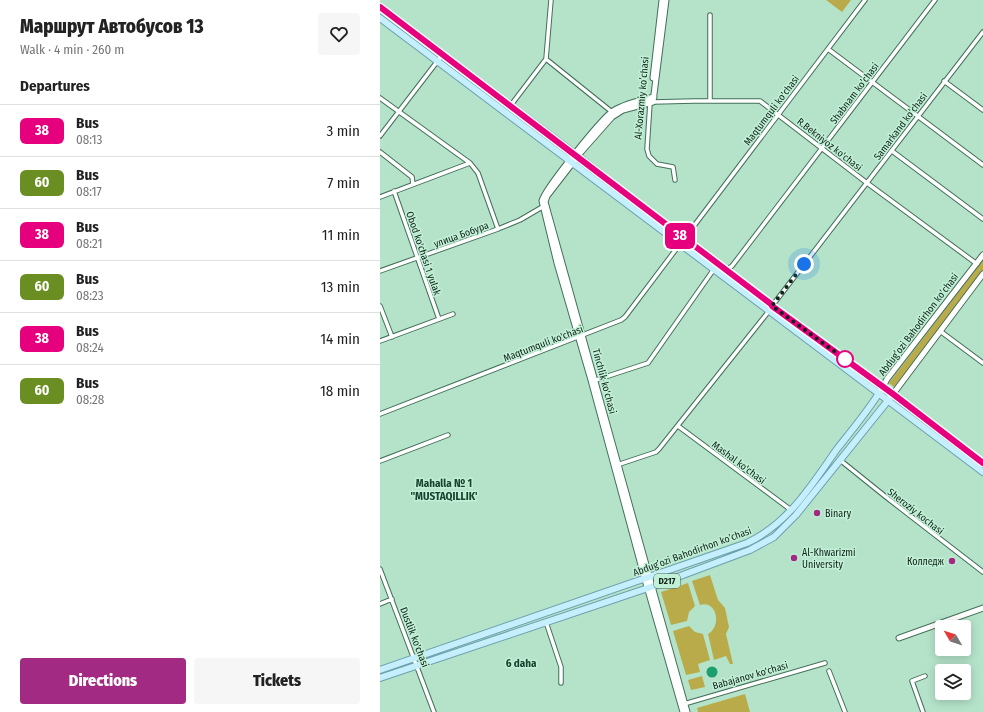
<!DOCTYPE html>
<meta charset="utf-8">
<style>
:root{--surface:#fff;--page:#f6f6f6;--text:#222;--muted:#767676;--line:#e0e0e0;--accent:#a22a82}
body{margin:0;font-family:"Fira Sans Condensed",sans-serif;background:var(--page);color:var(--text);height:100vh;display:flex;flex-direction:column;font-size:15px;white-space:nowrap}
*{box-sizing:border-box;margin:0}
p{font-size:13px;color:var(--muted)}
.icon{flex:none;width:22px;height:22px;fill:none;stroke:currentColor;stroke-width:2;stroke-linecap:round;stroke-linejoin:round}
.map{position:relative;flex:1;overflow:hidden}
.details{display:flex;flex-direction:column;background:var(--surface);width:380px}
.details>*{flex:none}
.badge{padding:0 8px;border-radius:6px;font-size:14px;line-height:26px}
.needle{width:26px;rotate:309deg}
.buttons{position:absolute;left:555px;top:620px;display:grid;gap:8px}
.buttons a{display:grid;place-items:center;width:36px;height:36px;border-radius:4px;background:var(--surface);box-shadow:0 2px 10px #0003;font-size:20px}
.you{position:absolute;width:20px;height:20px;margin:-10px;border:3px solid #fff;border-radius:50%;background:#1a73e8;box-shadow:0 0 0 6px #1a73e833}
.map>.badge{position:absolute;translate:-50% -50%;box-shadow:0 0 0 2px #fff}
h2{padding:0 20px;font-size:15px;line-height:36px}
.round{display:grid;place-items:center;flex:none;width:42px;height:42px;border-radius:4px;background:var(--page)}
.headline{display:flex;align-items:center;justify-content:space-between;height:68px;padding:0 20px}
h1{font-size:19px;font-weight:800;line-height:30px}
.action{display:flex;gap:8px;margin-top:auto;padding:8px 20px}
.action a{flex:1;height:46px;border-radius:4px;background:var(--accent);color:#fff;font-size:16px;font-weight:800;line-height:46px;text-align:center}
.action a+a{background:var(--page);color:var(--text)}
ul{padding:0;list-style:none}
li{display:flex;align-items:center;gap:12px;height:52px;padding:0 20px;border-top:1px solid var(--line)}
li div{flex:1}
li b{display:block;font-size:15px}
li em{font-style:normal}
li .badge{min-width:44px;font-weight:700;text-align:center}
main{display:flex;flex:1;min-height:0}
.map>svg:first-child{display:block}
.green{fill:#b9ab4a}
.water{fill:#1d9f6d}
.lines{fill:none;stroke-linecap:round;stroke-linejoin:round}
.street-casing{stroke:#446f59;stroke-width:5.5}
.secondary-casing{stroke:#446f59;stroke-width:7}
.primary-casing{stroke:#6ca0ac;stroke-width:8}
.street{stroke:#fff;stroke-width:3.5}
.secondary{stroke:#fff;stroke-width:5}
.primary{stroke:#c5effd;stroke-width:6}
.line-casing{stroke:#fff;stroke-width:9}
.line{stroke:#e6007e;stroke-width:6}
.walk{stroke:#102219;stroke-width:4;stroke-dasharray:0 7.2}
.stop-dot{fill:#fff;stroke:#e6007e;stroke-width:2}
.poi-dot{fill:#a22a82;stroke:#c2f0d7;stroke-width:1.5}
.labels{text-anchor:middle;stroke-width:3;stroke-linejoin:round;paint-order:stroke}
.shield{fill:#c2f0d7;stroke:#456052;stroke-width:1}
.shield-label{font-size:9px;font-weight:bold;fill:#102219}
.street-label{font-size:10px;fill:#102219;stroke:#c2f0d7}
.poi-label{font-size:10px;fill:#102219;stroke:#c2f0d7;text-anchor:start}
.neighbourhood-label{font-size:11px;font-weight:bold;fill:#17422e;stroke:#c2f0d7}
</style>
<main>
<section class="details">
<div class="headline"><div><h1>Маршрут Автобусов 13</h1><p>Walk · 4 min · 260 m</p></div><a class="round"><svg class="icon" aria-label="heart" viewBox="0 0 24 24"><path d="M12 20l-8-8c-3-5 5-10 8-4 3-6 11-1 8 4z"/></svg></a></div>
<h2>Departures</h2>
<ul>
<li><span class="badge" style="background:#e6007e;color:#fff">38</span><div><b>Bus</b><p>08:13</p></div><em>3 min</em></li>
<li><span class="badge" style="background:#6b8e23;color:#fff">60</span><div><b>Bus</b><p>08:17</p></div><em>7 min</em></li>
<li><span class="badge" style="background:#e6007e;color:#fff">38</span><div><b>Bus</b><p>08:21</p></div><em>11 min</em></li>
<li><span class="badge" style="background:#6b8e23;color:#fff">60</span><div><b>Bus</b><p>08:23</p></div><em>13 min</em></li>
<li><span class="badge" style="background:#e6007e;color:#fff">38</span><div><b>Bus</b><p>08:24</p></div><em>14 min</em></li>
<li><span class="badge" style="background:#6b8e23;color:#fff">60</span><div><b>Bus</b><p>08:28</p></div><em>18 min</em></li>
</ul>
<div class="action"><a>Directions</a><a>Tickets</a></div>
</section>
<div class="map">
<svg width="603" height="712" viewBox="0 0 603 712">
<rect width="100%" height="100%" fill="#b5e3ca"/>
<path class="green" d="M446,0H471L462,12Z
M603,260V270L514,387L509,383Z
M330,575L338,600L345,608L349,627L346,634L353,664H350L346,656L334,660L328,634C342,626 337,600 320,605L312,581Z
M308,583L315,606L309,612L307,621L291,625L281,592Z
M309,626L315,632L323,634L330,660L318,664L320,672L306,675L293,631Z
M322,676L325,687L311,690L308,680Z
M365,694L370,712H318L317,708Z"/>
<path class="water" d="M326.5 672a5.5 5.5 0 1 1 11 0a5.5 5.5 0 1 1-11 0Z"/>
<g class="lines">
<g class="street-casing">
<path id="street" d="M330,15V101
M448,49L603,165
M166,59L232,112
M564,81L603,110
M0,98L90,163L98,173L118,229
M273,102L314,101H380L487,183L597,264
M270,103L267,149L269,156L277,164L293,167L295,180
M131,105L166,59L171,0
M0,136L63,54
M512,151L603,219
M0,152L32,177L33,184
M14,191L59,319
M0,197L90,163
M304,239L485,0
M346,270L352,266L555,0
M0,271L118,229L140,220L164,206
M0,306L12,337
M392,306L603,32
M560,331L603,363
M0,341L73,314
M216,380L268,363L334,269
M0,414L241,320L245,317L300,244
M298,426L411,510
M460,460L506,497L603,572
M0,461L68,435
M237,465L276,452L279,449L389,311
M0,569L54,712
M0,604L12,599
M166,622L181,667V683
M449,671L465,712
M304,704L445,663
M543,712L532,681L545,676"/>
</g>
<g class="secondary-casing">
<path id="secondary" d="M286,0L273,102L243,110L232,117L201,152L167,196L165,202L307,712
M273,78L282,0
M274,97C261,100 244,104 233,111C222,118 164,190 162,201L177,263L211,380L264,576L303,712
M503,387L507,379L603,255
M513,394L603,274
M519,638L603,608"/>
</g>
<g class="primary-casing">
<path id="primary" d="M0,7L195,154L268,212L392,306L513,394L603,463
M0,18L603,472
M0,670L367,543C409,523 431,486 457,449C472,430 488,411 501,390
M0,678L268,588L370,550L394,537L416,515L510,398"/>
</g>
<use href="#street" class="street"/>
<use href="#secondary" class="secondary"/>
<use href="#primary" class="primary"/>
</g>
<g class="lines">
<g class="line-casing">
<path id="line" d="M0,7C131,105 260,206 391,304L392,306L513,394L603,463"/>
</g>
<use href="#line" class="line"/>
<path class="walk" d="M424,264L392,306L465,359"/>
</g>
<circle class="stop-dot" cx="465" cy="359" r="8"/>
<g class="poi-dot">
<circle cx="437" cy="513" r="4"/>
<circle cx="414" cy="558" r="4"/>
<circle cx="572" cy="561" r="4"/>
</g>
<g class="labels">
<rect class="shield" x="274" y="574" width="26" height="14" rx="3"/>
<g class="shield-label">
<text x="287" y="584">D217</text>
</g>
<g class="street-label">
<text transform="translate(474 93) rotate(-53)" y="4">Shabnam ko’chasi</text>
<text transform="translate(261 98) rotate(-85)" y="4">Al-Xorazmiy ko’chasi</text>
<text transform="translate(391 110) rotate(-53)" y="4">Maqtumquli ko'chasi</text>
<text transform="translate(520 126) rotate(-53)" y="4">Samarkand ko’chasi</text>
<text transform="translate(450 144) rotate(38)" y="4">R.Bekniyoz ko'chasi</text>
<text transform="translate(81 234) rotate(-20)" y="4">улица Бобура</text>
<text transform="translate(44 253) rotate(71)" y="4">Obod ko'chasi 1 yulak</text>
<text transform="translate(538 324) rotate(-53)" y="4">Abdug’ozi Bahodirhon ko’chasi</text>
<text transform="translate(163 343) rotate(-21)" y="4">Maqtumquli ko'chasi</text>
<text transform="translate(225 381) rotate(75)" y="4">Tinchlik ko'chasi</text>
<text transform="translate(359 462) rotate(37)" y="4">Mashal ko'chasi</text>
<text transform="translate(536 511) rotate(38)" y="4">Sheroziy kochasi</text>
<text transform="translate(312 551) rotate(-20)" y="4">Abdug’ozi Bahodirhon ko’chasi</text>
<text transform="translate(35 637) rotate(69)" y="4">Dustlik ko'chasi</text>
<text transform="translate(370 675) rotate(-16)" y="4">Babajanov ko'chasi</text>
</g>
<g class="poi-label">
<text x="445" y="517">Binary</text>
<text x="422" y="556">Al-Khwarizmi<tspan x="422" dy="12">University</tspan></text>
<text x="564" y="565" text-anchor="end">Колледж</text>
</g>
<g class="neighbourhood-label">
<text x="64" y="487">Mahalla № 1<tspan x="64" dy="13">"MUSTAQILLIK'</tspan></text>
<text x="141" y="667">6 daha</text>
</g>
</g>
</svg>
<div class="buttons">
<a><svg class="needle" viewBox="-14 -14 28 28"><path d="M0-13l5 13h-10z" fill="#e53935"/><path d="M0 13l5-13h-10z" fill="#767676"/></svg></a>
<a><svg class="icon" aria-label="layers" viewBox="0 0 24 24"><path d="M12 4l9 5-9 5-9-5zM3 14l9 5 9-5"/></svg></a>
</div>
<div class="you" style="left:424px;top:264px"></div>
<b class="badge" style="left:300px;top:236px;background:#e6007e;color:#fff">38</b>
</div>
</main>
